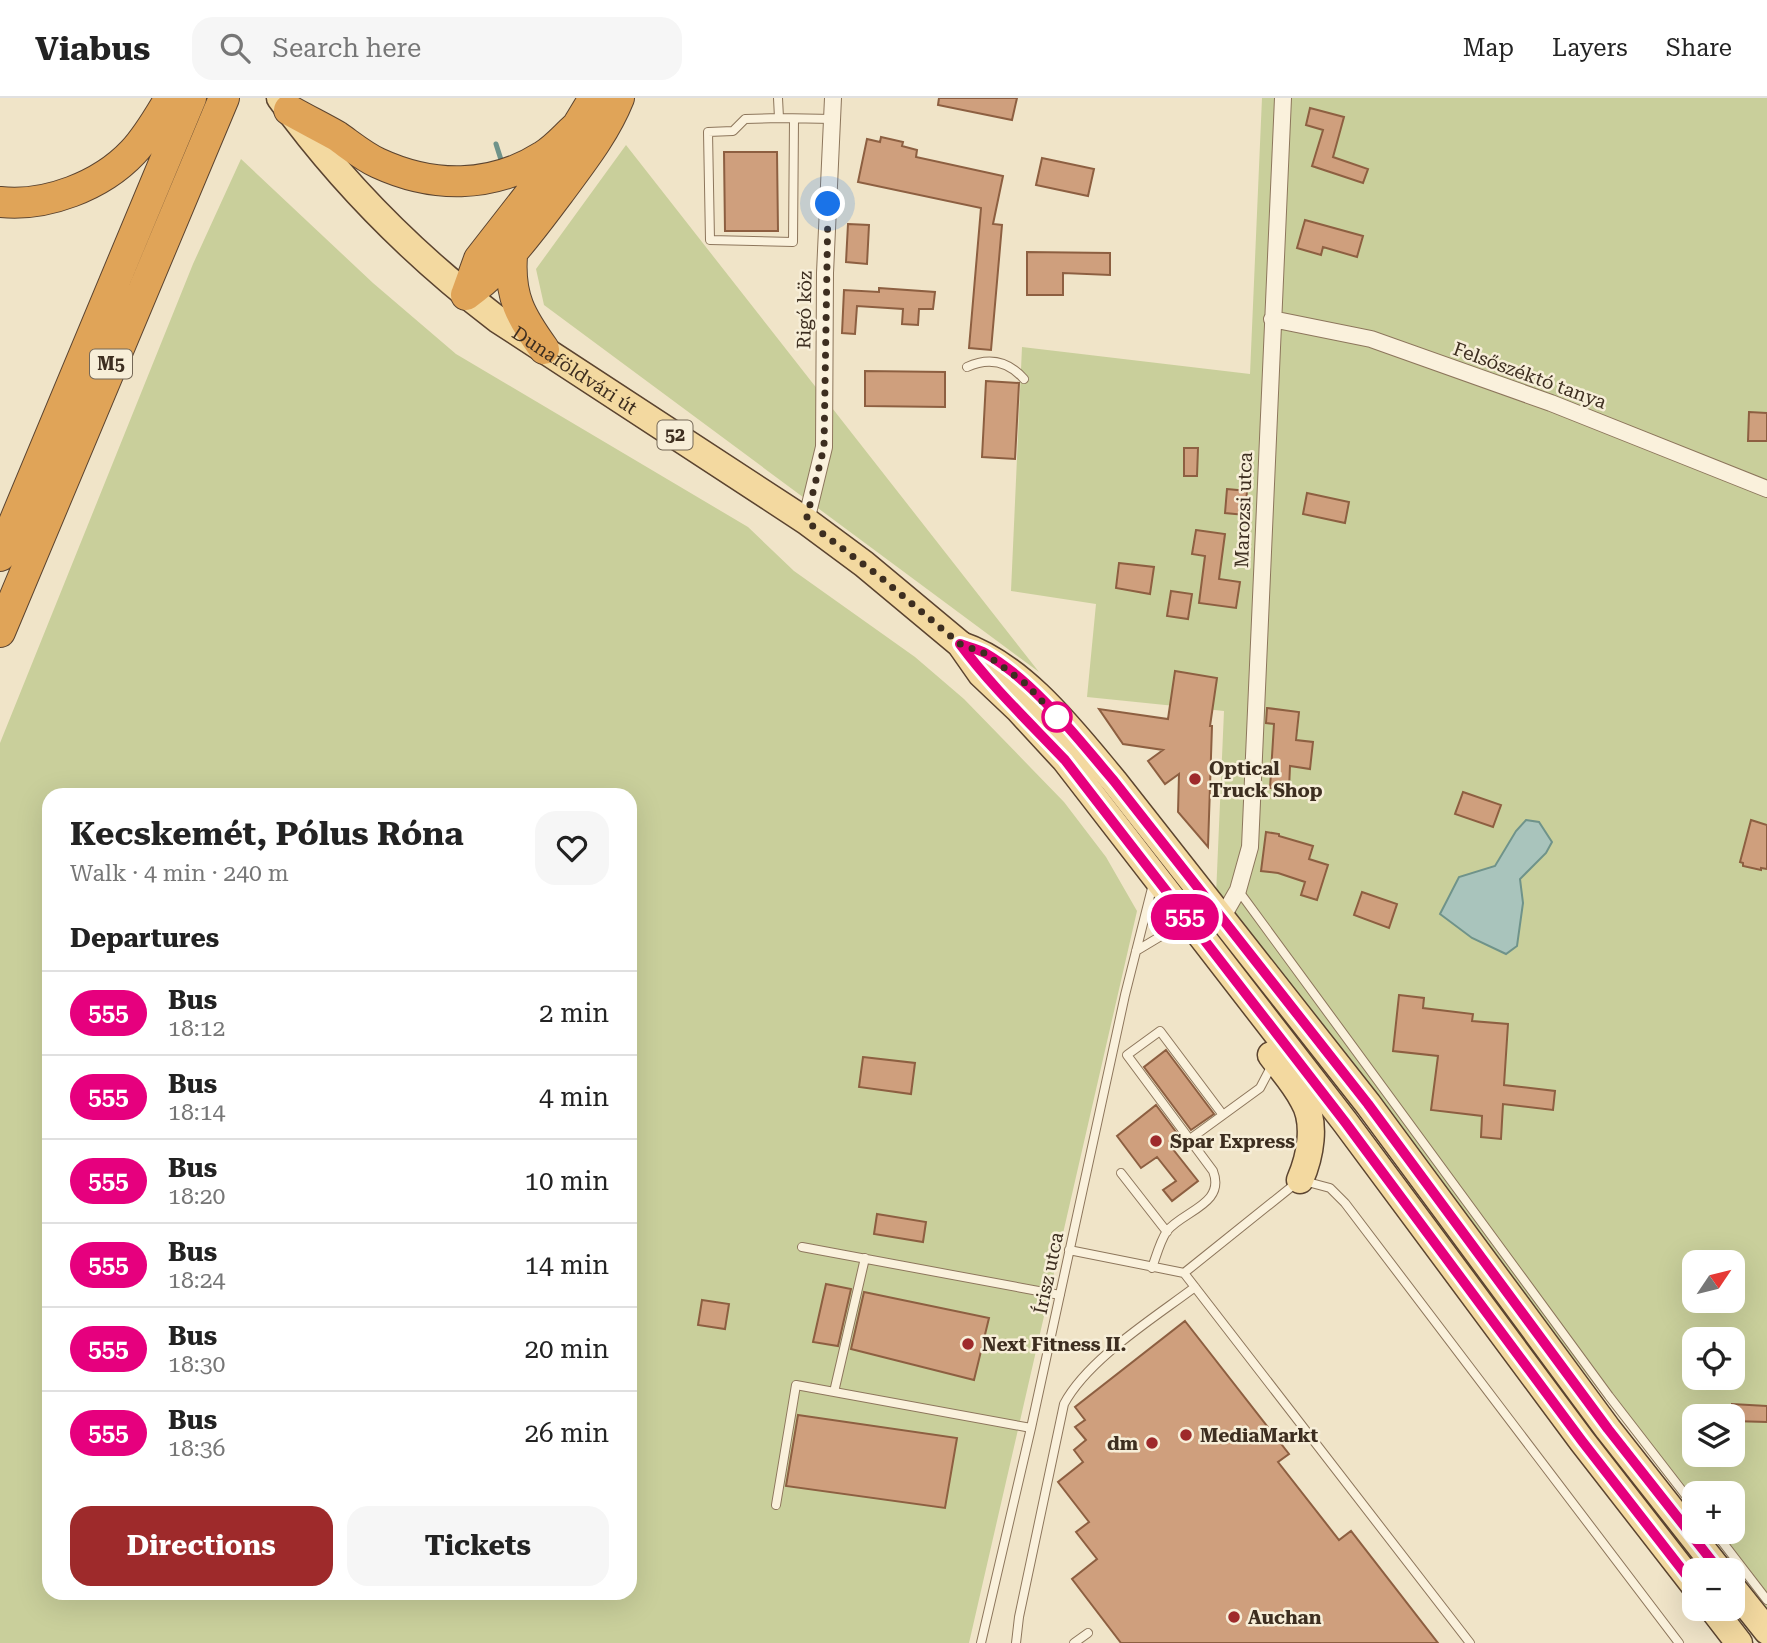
<!DOCTYPE html>
<meta charset="utf-8">
<style>
:root{--surface:#fff;--page:#f6f6f6;--text:#222;--muted:#767676;--line:#e0e0e0;--accent:#9e2a2b}
body{margin:0;font-family:"Roboto Serif",serif;background:var(--page);color:var(--text);height:100vh;display:flex;flex-direction:column;font-size:26px;white-space:nowrap}
*{box-sizing:border-box;margin:0}
p{font-size:23px;color:var(--muted)}
.icon{flex:none;width:38px;height:38px;fill:none;stroke:currentColor;stroke-width:2;stroke-linecap:round;stroke-linejoin:round}
.map{position:relative;flex:1;overflow:hidden}
.sheet{position:absolute;left:42px;top:690px;width:595px;height:812px;display:flex;flex-direction:column;background:var(--surface);border-radius:21px;box-shadow:0 7px 28px #0002}
.sheet>*{flex:none}
.badge{padding:0 14px;border-radius:23px;font-size:24px;line-height:46px}
.needle{width:46px;rotate:55deg}
.tools{position:absolute;left:1682px;top:1152px;display:grid;gap:14px}
.tools a{display:grid;place-items:center;width:63px;height:63px;border-radius:14px;background:var(--surface);box-shadow:0 7px 28px #0002;font-size:35px}
.you{position:absolute;width:35px;height:35px;margin:-18px;border:5px solid #fff;border-radius:50%;background:#1a73e8;box-shadow:0 0 0 10px #1a73e833}
.map>.badge{position:absolute;translate:-50% -50%;box-shadow:0 0 0 4px #fff}
h2{padding:0 28px;font-size:26px;line-height:63px}
.round{display:grid;place-items:center;flex:none;width:74px;height:74px;border-radius:21px;background:var(--page)}
.summary{display:flex;align-items:center;justify-content:space-between;height:119px;padding:0 28px}
h1{font-size:33px;font-weight:700;line-height:52px}
.button{display:flex;gap:14px;margin-top:auto;padding:14px 28px}
.button a{flex:1;height:80px;border-radius:21px;background:var(--accent);color:#fff;font-size:28px;font-weight:700;line-height:80px;text-align:center}
.button a+a{background:var(--page);color:var(--text)}
ul{padding:0;list-style:none}
li{display:flex;align-items:center;gap:21px;height:84px;padding:0 28px;border-top:2px solid var(--line)}
li div{flex:1}
li b{display:block;font-size:26px}
li em{font-style:normal}
li .badge{min-width:77px;font-weight:700;text-align:center}
header{display:flex;align-items:center;gap:42px;box-sizing:border-box;height:98px;padding:0 35px;background:var(--surface);border-bottom:2px solid var(--line)}
header strong{font-size:33px}
nav{display:flex;gap:38px;margin-inline-start:auto;font-size:24px}
.search{width:490px;height:63px;background:var(--page);display:flex;align-items:center;gap:18px;box-sizing:border-box;padding:0 24px;border-radius:21px;color:var(--muted);font-size:26px}
.map>svg:first-child{display:block}
.green{fill:#c9cf9b;fill-rule:evenodd}
.water{fill:#a9c4bc;stroke:#6f938a;stroke-width:2}
.lines{fill:none;stroke-linecap:round;stroke-linejoin:round}
.stream{stroke:#6f938a;stroke-width:5}
.building{fill:#cf9f7d;stroke:#8d5f41;stroke-width:2}
.lane-casing{stroke:#8d765c;stroke-width:10}
.street-casing{stroke:#8d765c;stroke-width:18}
.primary-casing{stroke:#5b4430;stroke-width:29}
.highway-casing{stroke:#5b4430;stroke-width:32}
.lane{stroke:#faf1dc;stroke-width:8}
.street{stroke:#faf1dc;stroke-width:16}
.primary{stroke:#f3d9a0;stroke-width:26}
.highway{stroke:#e0a458;stroke-width:30}
.line-casing{stroke:#fff;stroke-width:16}
.line{stroke:#e6007e;stroke-width:10}
.walk{stroke:#3d2e20;stroke-width:7;stroke-dasharray:0 12.6}
.stop-dot{fill:#fff;stroke:#e6007e;stroke-width:3.5}
.poi-dot{fill:#9e2a2b;stroke:#f7eed8;stroke-width:2.5}
.labels{text-anchor:middle;stroke-width:5;stroke-linejoin:round;paint-order:stroke}
.shield{fill:#f7eed8;stroke:#756857;stroke-width:2}
.shield-label{font-size:18px;font-weight:bold;fill:#3d2e20}
.street-label{font-size:19px;fill:#3d2e20;stroke:#f7eed8}
.poi-label{font-size:19px;font-weight:bold;fill:#3d2e20;stroke:#f7eed8;text-anchor:start}
</style>
<header>
<strong>Viabus</strong>
<div class="search"><svg class="icon" aria-label="search" viewBox="0 0 24 24"><circle cx="10" cy="10" r="6"/><path d="M15 15l6 6"/></svg>Search here</div>
<nav><a>Map</a><a>Layers</a><a>Share</a></nav>
</header>
<div class="map">
<svg width="1767" height="1545" viewBox="0 0 1767 1545">
<rect width="100%" height="100%" fill="#f0e4c8"/>
<path class="green" d="M1262,0H1767V1510L1708,1433H1732V1395H1694V1416L1216,797L1224,613L1087,599L1096,506L1011,493L1022,249L1250,276ZM1694,1164H1732V1202H1694ZM1694,1241H1732V1279H1694ZM1694,1318H1732V1356H1694Z
M626,47L1039,574L544,207L536,171Z
M241,61L373,185L456,256L748,429L794,473L915,559L964,601L1064,704L1106,759L1137,813L969,1545H0V645L193,166ZM49,696H630V1494H49Z"/>
<path class="water" d="M1526,722L1539,724L1552,744L1546,755L1520,781L1523,805L1517,848L1506,856L1472,840L1440,816L1459,779L1495,768L1516,733Z"/>
<g class="lines">
<path class="stream" d="M496,46L503,68"/>
</g>
<path class="building" d="M939,0H1017L1012,22L938,7Z
M1310,10L1344,19L1333,59L1368,71L1363,85L1312,68L1323,32L1306,27Z
M881,39L903,44L902,48L917,52L916,59L1003,78L993,126L1002,127L991,252L969,250L981,110L858,84L867,41L880,44Z
M724,54H777L778,133H725Z
M1042,60L1094,71L1088,98L1036,87Z
M1305,122L1363,138L1357,159L1323,149L1321,157L1297,150Z
M848,126L869,127L867,166L846,164Z
M1027,154L1110,155V177L1063,175V197H1027Z
M879,190L935,194L933,211H919L918,227L902,226L903,211L857,208L855,236L842,235L844,192L879,194Z
M865,273L945,274V309L865,308Z
M986,283L1019,285L1015,361L982,359Z
M1749,314L1767,315V343H1748Z
M1184,350H1198L1197,378H1184Z
M1227,391L1247,393L1245,417L1225,415Z
M1307,395L1349,404L1345,425L1303,416Z
M1196,432L1225,436L1219,481L1240,484L1236,510L1199,505L1205,458L1192,456Z
M1119,465L1154,469L1150,496L1116,490Z
M1171,493L1192,496L1188,521L1167,518Z
M1175,573L1217,580L1210,628H1212L1208,749L1178,714L1179,676L1165,686L1148,663L1163,652L1123,646L1099,611L1168,621Z
M1267,610L1299,614L1296,642L1313,644L1310,671L1290,668L1289,691L1270,690L1274,626L1266,625Z
M1463,694L1501,707L1493,729L1455,716Z
M1751,722L1767,727V771L1761,770V772L1743,768V765L1740,764Z
M1266,734L1279,736V738L1313,748L1309,761L1328,767L1317,802L1301,797L1305,784L1278,775L1261,773Z
M1362,794L1397,806L1389,830L1354,817Z
M1399,897L1424,900L1423,910L1473,916L1472,923L1508,926L1504,987L1555,993L1553,1012L1503,1006L1501,1041L1481,1039L1482,1018L1431,1012L1438,958L1393,953Z
M1166,952L1214,1016L1191,1032L1144,969Z
M863,959L915,965L911,996L859,989Z
M1156,1007L1182,1042L1172,1050L1198,1083L1172,1103L1163,1092L1176,1083L1157,1059L1141,1070L1117,1038Z
M877,1116L926,1124L923,1144L874,1136Z
M826,1186L851,1191L838,1248L813,1244Z
M864,1194L989,1220L974,1282L851,1251Z
M702,1202L729,1206L725,1231L698,1227Z
M1185,1223L1289,1356L1278,1364L1339,1442L1351,1433L1438,1545H1121L1072,1481L1097,1461L1076,1434L1089,1424L1058,1384L1083,1364L1074,1352L1086,1342L1075,1329L1085,1322L1075,1309Z
M1732,1306L1767,1308V1324L1732,1323Z
M798,1317L957,1340L945,1410L786,1388Z"/>
<g class="lines">
<g class="lane-casing">
<path id="lane" d="M778,0L779,20L833,21
M779,20L745,21L733,33L708,34L710,142L793,144L794,21
M967,269C989,259 1008,263 1024,281
M1238,792L1609,1298L1694,1408
M1136,853L1161,838H1192
M1190,1041L1260,990L1272,967
M1121,1075L1167,1134
M802,1149L1060,1197
M1069,1152L1184,1175L1470,1545
M1152,1170C1156,1159 1160,1143 1167,1133C1183,1113 1226,1106 1213,1073L1127,957L1160,933L1223,1017
M1184,1175L1300,1082L1330,1090L1345,1105L1679,1545
M834,1294L865,1160
M776,1407L796,1287L1031,1330
M1714,1433L1767,1502
M981,1545L1031,1330L1125,897L1153,786
M1016,1545L1019,1519L1064,1306C1088,1261 1154,1220 1195,1189
M1074,1545L1088,1535"/>
</g>
<g class="street-casing">
<path id="street" d="M1272,221L1371,241L1551,305L1767,391
M806,423L824,349L825,175L833,0
M1222,820L1238,792L1250,749L1283,0"/>
</g>
<g class="primary-casing">
<g id="primary">
<path id="s1" d="M280,0C340,83 416,159 497,221L806,423L864,466L960,546L981,576L1018,611L1065,662L1345,1024L1582,1343L1694,1487"/>
<path d="M961,547C1023,568 1073,634 1114,683L1368,1006L1608,1331L1719,1472"/>
<path d="M1271,957C1282,972 1295,986 1303,1002C1317,1025 1310,1059 1300,1082"/>
<path d="M1732,1489L1767,1533"/>
<path d="M1712,1510L1739,1545"/>
</g>
</g>
<g class="highway-casing">
<path id="highway" d="M289,12C305,21 321,29 337,38C350,47 363,58 378,65C432,90 491,91 543,58C555,51 565,39 575,30
M0,104C46,109 101,88 133,54C148,38 159,18 170,0
M512,158C509,199 521,219 544,251
M466,197C505,169 530,133 559,95C581,65 605,35 619,0
M466,197L479,161L557,61L594,0
M0,458L191,0
M0,534L224,0"/>
</g>
<use href="#lane" class="lane"/>
<use href="#street" class="street"/>
<use href="#primary" class="primary"/>
<use href="#highway" class="highway"/>
</g>
<g class="lines">
<g class="line-casing">
<path id="line" d="M1694,1487L1582,1343L1345,1024L1065,662C1029,624 991,588 960,546C968,549 978,551 985,555C1035,584 1077,640 1114,683L1368,1006L1608,1331L1719,1472"/>
</g>
<use href="#line" class="line"/>
<path class="walk" d="M828,106L824,349L806,423L879,478L960,546L984,555L1026,586L1057,619"/>
</g>
<circle class="stop-dot" cx="1057" cy="619" r="14"/>
<g class="poi-dot">
<circle cx="1195" cy="681" r="7"/>
<circle cx="1156" cy="1043" r="7"/>
<circle cx="968" cy="1246" r="7"/>
<circle cx="1186" cy="1337" r="7"/>
<circle cx="1152" cy="1345" r="7"/>
<circle cx="1234" cy="1519" r="7"/>
</g>
<g class="labels">
<g class="shield">
<rect x="90" y="251.5" width="42" height="29" rx="5"/>
<rect x="657.5" y="322.5" width="35" height="29" rx="5"/>
</g>
<g class="shield-label">
<text x="111" y="272">M5</text>
<text x="675" y="343">52</text>
</g>
<g class="street-label">
<text transform="translate(804 212) rotate(-89)" y="7">Rigó köz</text>
<text dy="7" stroke="none"><textPath href="#s1" startOffset="404">Dunaföldvári út</textPath></text>
<text transform="translate(1530 277) rotate(20)" y="7">Felsőszéktó tanya</text>
<text transform="translate(1243 412) rotate(-88)" y="7">Marozsi utca</text>
<text transform="translate(1048 1175) rotate(-78)" y="7">Írisz utca</text>
</g>
<g class="poi-label">
<text x="1209" y="677">Optical<tspan x="1209" dy="22">Truck Shop</tspan></text>
<text x="1170" y="1050">Spar Express</text>
<text x="982" y="1253">Next Fitness II.</text>
<text x="1200" y="1344">MediaMarkt</text>
<text x="1138" y="1352" text-anchor="end">dm</text>
<text x="1248" y="1526">Auchan</text>
</g>
</g>
</svg>
<div class="tools">
<a><svg class="needle" viewBox="-14 -14 28 28"><path d="M0-13l5 13h-10z" fill="#e53935"/><path d="M0 13l5-13h-10z" fill="#767676"/></svg></a>
<a><svg class="icon" aria-label="locate" viewBox="0 0 24 24"><circle cx="12" cy="12" r="6"/><path d="M12 2v4M12 18v4M2 12h4M18 12h4"/></svg></a>
<a><svg class="icon" aria-label="layers" viewBox="0 0 24 24"><path d="M12 4l9 5-9 5-9-5zM3 14l9 5 9-5"/></svg></a>
<a>+</a>
<a>−</a>
</div>
<div class="you" style="left:828px;top:106px"></div>
<b class="badge" style="left:1185px;top:819px;background:#e6007e;color:#fff">555</b>
<section class="sheet">
<div class="summary"><div><h1>Kecskemét, Pólus Róna</h1><p>Walk · 4 min · 240 m</p></div><a class="round"><svg class="icon" aria-label="heart" viewBox="0 0 24 24"><path d="M12 20l-8-8c-3-5 5-10 8-4 3-6 11-1 8 4z"/></svg></a></div>
<h2>Departures</h2>
<ul>
<li><span class="badge" style="background:#e6007e;color:#fff">555</span><div><b>Bus</b><p>18:12</p></div><em>2 min</em></li>
<li><span class="badge" style="background:#e6007e;color:#fff">555</span><div><b>Bus</b><p>18:14</p></div><em>4 min</em></li>
<li><span class="badge" style="background:#e6007e;color:#fff">555</span><div><b>Bus</b><p>18:20</p></div><em>10 min</em></li>
<li><span class="badge" style="background:#e6007e;color:#fff">555</span><div><b>Bus</b><p>18:24</p></div><em>14 min</em></li>
<li><span class="badge" style="background:#e6007e;color:#fff">555</span><div><b>Bus</b><p>18:30</p></div><em>20 min</em></li>
<li><span class="badge" style="background:#e6007e;color:#fff">555</span><div><b>Bus</b><p>18:36</p></div><em>26 min</em></li>
</ul>
<div class="button"><a>Directions</a><a>Tickets</a></div>
</section>
</div>
